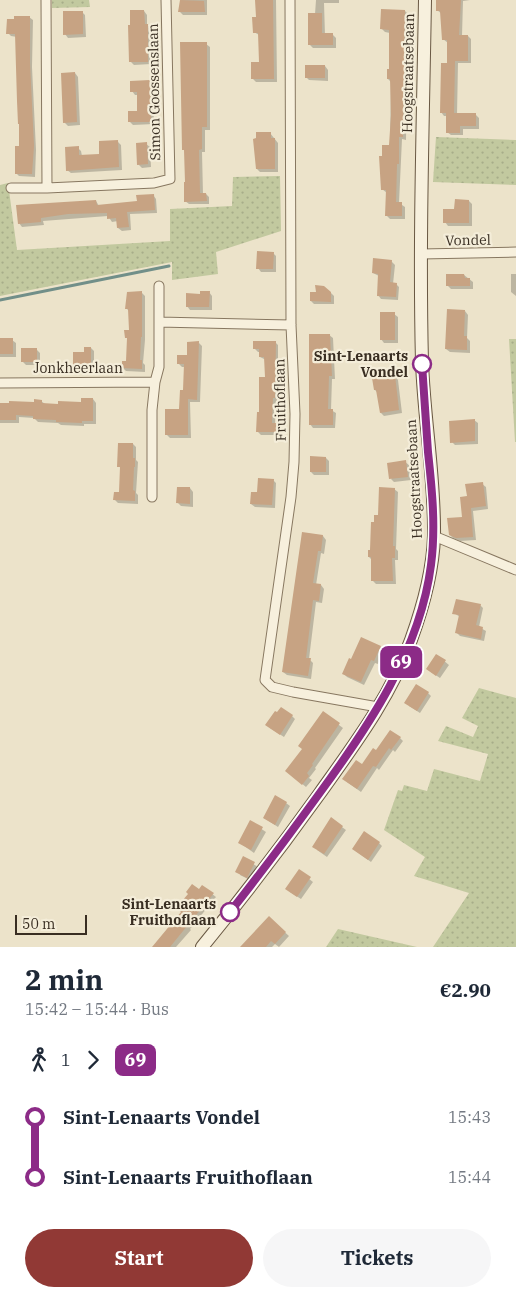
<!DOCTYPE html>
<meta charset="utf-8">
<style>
:root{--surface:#fff;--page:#f6f6f7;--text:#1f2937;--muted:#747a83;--accent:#913935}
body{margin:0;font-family:"IBM Plex Serif",serif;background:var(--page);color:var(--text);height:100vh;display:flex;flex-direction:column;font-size:19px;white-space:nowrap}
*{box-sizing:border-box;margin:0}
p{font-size:16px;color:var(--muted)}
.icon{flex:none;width:28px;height:28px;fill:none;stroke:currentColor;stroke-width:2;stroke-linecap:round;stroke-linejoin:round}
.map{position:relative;height:947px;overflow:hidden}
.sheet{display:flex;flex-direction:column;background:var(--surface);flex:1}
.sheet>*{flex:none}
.badge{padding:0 10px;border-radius:8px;font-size:18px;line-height:32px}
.scale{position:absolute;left:15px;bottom:12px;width:72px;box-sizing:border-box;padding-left:5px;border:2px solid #392e22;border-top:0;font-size:14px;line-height:18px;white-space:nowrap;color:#392e22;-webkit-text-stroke:4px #f4edd9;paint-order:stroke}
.map>.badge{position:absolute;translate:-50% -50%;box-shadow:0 0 0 2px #fff}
.legs{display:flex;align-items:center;gap:8px;height:55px;padding:0 25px;font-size:16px}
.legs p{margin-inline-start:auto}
.summary{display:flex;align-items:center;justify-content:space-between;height:85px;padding:0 25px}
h1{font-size:28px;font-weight:800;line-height:38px}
.cta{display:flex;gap:10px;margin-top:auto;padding:10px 25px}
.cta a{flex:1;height:58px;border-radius:30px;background:var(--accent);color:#fff;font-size:20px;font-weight:800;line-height:58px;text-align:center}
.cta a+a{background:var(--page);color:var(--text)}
ul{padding:0 25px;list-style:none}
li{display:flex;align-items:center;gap:18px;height:60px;font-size:19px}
li i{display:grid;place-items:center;width:8px;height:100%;margin:0 6px;background:currentColor}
li i::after{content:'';width:12px;height:12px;margin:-6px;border:4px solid;border-radius:50%;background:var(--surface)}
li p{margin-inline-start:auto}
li:first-child i{background:linear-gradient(#0000 50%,currentColor 0)}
li:last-child i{background:linear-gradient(currentColor 50%,#0000 0)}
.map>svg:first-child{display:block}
.grass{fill:url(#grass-dots)}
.shadow{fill:#0003}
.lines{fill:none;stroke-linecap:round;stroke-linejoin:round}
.stream{stroke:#718f89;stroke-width:3}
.building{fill:#c7a383}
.street-casing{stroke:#877760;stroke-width:11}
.secondary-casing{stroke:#695843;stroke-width:14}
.street{stroke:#f7f0dd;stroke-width:9}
.secondary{stroke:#f7f0dd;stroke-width:12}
.line-1-casing{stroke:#fff;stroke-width:11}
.line-1{stroke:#8c2b87;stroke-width:8}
.stop-1-dot{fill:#fff;stroke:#8c2b87;stroke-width:2.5}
.labels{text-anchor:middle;stroke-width:4.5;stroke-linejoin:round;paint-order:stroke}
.street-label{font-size:14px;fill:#392e22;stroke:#f4edd9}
.stop-label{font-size:14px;font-weight:bold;fill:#392e22;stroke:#f4edd9;text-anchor:end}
</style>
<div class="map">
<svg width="516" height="947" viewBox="0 0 516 947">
<defs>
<pattern id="grass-dots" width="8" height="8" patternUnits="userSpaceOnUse" patternTransform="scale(1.25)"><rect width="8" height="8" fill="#c2c99f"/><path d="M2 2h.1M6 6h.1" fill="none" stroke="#a7ad89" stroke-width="1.8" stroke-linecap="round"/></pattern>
</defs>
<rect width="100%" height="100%" fill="#ece3ca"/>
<path class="grass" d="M52,0H89L90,7L52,8Z
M436,137L516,140V185L433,182Z
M280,176L281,231L216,252L218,274L172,280V262L0,296V185L8,183L17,250L170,241V209L232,206L233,177Z
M509,339H516V442H515Z
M479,688L516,698V947H433L469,893L414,876L425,857L384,830L398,790L402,791L404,785L427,791L434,769L480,781L488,754L438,741L446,726L473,737L478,726L462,718Z
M338,929L417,947H326Z"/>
<path class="shadow" d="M181,0H207V15H183L179,11Z
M257,0H276L277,82H256L252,78L260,63L259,35L254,32L257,18Z
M316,0H339V3H324L325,35L332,34L336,38V48H313L310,45L315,14Z
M437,0H470L463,1L462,36H468L471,39V63H458L457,115H476L479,118V129H463V135H451L447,132V116H444L441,112L448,64V43L443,39L442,14L437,10Z
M144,11L147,15V25L151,29V64L134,65L131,62Z
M405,11L408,14L406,140L402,139L399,203L405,207V219H390L386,215L387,193L382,189L383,158L390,146L391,82L388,79L390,70V33L385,32L382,29Z
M82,12L85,15L86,37L68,38L65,34Z
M29,17L33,20L32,67L36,150L35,177L19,176L16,173L21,147L17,37L11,36L8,33Z
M206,44L210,47V130H205V152H202L203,194H206L209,197V204H189L185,201L187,183Z
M325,66L328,70V81L309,80L306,77Z
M75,73L78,77L80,125L68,126L64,122Z
M149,82L153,85L154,124L133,125L129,121L138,113V95H135L132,91Z
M270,133L278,143V172H260L257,169Z
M118,142L121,145L122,170L71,173L67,170L78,148L81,151L82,156L101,155Z
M146,144L150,147L151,167L142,168L138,164Z
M153,195L156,199L157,213L130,214L131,230L122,231L118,228V221L112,222L108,216L43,221L44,225L22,227L19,223L96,201L99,206L138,202Z
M469,201L472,204V226H448L445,222L456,211Z
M273,253L276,256V272H261L258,268Z
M391,261L395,265L393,284H396L399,287L398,300L381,299L378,295L379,276L373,273Z
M511,274H516V296L511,292Z
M464,275L473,282V289H451L447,285Z
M209,292L212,296V310H190L187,306L201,295Z
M330,292L334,296V304H314L311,301L317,293Z
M142,293L145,296V340L143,363L145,365V372L126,371L123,368L127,362L128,339L126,337L130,331V312L126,308Z
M465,311L468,315L467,338L470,341V353L450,352L446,349Z
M394,314L398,317V343H384L381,339Z
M329,335L333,338L335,379H332L331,410L336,413L335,428H313L310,424Z
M0,340H12L16,343V357H0Z
M275,342L278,345V401H276L275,424L279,428V435H261L258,432L266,378V360L260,357V352H258L254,348Z
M199,343L202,346L200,402H190L191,438H170L167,435L180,410L184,392L185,367H182L179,364L188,356Z
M91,348L94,351V369H77L74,366Z
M37,350L40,353V365H26L22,361Z
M395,376L398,380L402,413L384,416L381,413L378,393L375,390Z
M93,399L96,403V424H84V426L61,425L58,423L38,422L34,418L19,417V423H0V405L35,403L41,401L45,404L59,405L82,403Z
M474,420L478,423V444L455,445L452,442Z
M133,444L136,447V460L138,462L136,493L138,495V504L118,503L115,500L120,493L121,469L119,466Z
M326,458L329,461V475H314L311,472Z
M405,462L409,465L411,480L394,482L391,479Z
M273,480L276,483L275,508L255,507L251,504Z
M482,484L486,487L488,509L473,511L476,540L460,541L453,538L450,535L464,518Z
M190,488L193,492V507L181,506L178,503Z
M394,489L398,492L396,549L398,551V560H395L396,584H376L373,581L372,560L369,557L372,551L375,523Z
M303,534L323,536L326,540L324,554L321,553L316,585H321L324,589L322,603L316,602L309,659L313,663L311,679L287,675L283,672Z
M480,605L483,608L479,627L486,631L484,641L460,636L457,633L460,617L454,613Z
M381,647L384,650L378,664L375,663L364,685L347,677L343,673Z
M437,655L449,665L440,678L431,672Z
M428,693L431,696L420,713L409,706Z
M323,713L343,728L315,768L316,769L309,778L312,780L306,787L290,774Z
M292,716L295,719L284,737L270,728Z
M400,738L403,741L395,752L393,750L379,770L377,768L361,792L347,782L376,752Z
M286,803L290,806L278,827L264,818Z
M331,819L346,830L327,857L317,850Z
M251,822L266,832L254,853L240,843Z
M379,843L382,846L371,862L353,849Z
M244,858L258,867L250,880L240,875Z
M299,871L313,882L301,899L290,892Z
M202,886L216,897L190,929L191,930L176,947H154Z
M269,918L289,936L279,947L275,944L272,947H241Z"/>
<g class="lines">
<path class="stream" d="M0,300L169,266"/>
</g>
<path class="building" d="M180,0L204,1L205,12H178Z
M255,0H273L274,79H251V62H259L258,33H253L252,17H256Z
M436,0H461L459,35H468V61H455L454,113H476V126H460V133H446V113H440L441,63H447V40H442L440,11H436Z
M381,9L405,10L403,137H399V164H397L396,202H402V216H385L386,190H381L379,156H382V145H389L391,115L390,79H387V69H389V30L380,29Z
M130,10H144L145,24H148V62H129L128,25H130Z
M63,11H83V34L63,35Z
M308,13H322V33H333V45H308Z
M14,16H30V63L34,146L32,174H15V146H19V124H18L17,101L15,34H6L7,19H14Z
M180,42H207V127H202V149L199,150L200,193H206L207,201L184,202V182H185L184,150H182Z
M305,65H325V78H305Z
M75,72L77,122L63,123L61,73Z
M150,80L151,122H128V111H137V92H130V81Z
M256,132H271V138H275V169H256L253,139L256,138Z
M118,140L119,167L66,171L65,147L79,146V155L99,154V141Z
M147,142L148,164L137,165L136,143Z
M154,194L155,210L127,212L129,227L117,228L116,218L107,219V213L68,214L41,218V222L18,224L16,205L96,200L97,205L137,201L136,195Z
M455,199L469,200V223H443V209H454Z
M257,251L274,252L273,269H256Z
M373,258L392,260L390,282L397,283L396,297L377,296L378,274L372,273Z
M446,274H464L465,278H470V286H446Z
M315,285L324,286L331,292V302L310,301V292H316Z
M142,291V337H141L140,360H142V369L122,368V361H126L127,338H125L124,330H129L128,309H125L127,292Z
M200,291H210L209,307H186V293L200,294Z
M447,309L465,310L464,336H467V350L445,349Z
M380,312H395V340H380Z
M309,334H330L332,376H329L328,409H333V425H309Z
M0,338H13V354H0Z
M199,341L197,400L188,399V435H165V409H179L180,390H183L184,364H177V355H187V342Z
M253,341H276L275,398H273L272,423H276V432H256L257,412H259V377H265L264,357H259V349H253Z
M84,347H91V366H73V352H84Z
M21,348H37V362H21Z
M395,375L399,410L380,413L376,390H374L372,378Z
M81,398H93V421H82V423L56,422V420L33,419V416L16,415V420H0V403H9V401L34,402V399L42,400V403L58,404V401L81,402Z
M475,419V441L450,443L449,421Z
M118,443H133V458H135V467H134L133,490L135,491V501L113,500L114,492H119L120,467H117Z
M310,456L326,457V472H310Z
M406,460L408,477L389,479L387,463Z
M258,478L274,479L272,505L250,504L251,492H257Z
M483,482L486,506L471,508L473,537L456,538L449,535L447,518L462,517L460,497L467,496L465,484Z
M177,487H190V504L176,503Z
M379,487L395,488L393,546H395V558H392L393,581H371V557H368V550H370L371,522H374V515H378Z
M302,532L323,535L321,551H318L313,583L321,584L319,601L313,600L306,658H311L308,676L282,672Z
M456,599L481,604L476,625L483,627L481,639L455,633L459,615L452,614Z
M361,637L381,646L374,661L371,660L361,682L342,674L349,658L351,659Z
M436,654L446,660L436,676L426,669Z
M416,684L429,692L417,711L404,703Z
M281,707L293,715L280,735L265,725L275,711L277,712Z
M323,711L340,723L312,764L313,765L307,773L309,776L302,785L285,771L302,749L298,746Z
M390,730L401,737L391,750L389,748L376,767L373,766L357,789L342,779L356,760L362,764L373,748L376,750Z
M275,795L287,802L275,825L263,818Z
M331,817L343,826L324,854L312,847Z
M250,820L263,827L251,850L238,843Z
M364,831L380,842L368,860L352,849Z
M243,856L255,862L247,878L235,872Z
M299,869L311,877L297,897L285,889Z
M192,884L199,889L202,885L214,893L170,947H152L181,912L176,908L188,894L186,892Z
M269,916L286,932L275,944L271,941L266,947H240Z"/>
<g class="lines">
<g class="street-casing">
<path id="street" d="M46,0L47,188
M290,0L291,325L295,414L294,462L291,497L265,680L272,687L293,692L378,707
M11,188H47L154,183L170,179L166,0
M421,254L516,252
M159,322L291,325
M0,383L155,382
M152,497V410L155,382L159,367V286
M434,536L516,570"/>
</g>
<g class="secondary-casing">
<path id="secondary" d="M202,947C243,897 282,846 320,793C354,745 391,696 411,640C423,607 433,571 434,536C435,478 424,420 422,362C419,242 423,121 425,0"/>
</g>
<use href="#street" class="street"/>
<use href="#secondary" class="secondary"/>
</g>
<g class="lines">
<g class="line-1-casing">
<path id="line-1" d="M230,912C261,873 290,834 319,794C369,726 420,651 431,565C436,527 432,489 428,452C426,423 424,393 422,364"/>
</g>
<use href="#line-1" class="line-1"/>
</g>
<g class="stop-1-dot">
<circle cx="422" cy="364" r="9"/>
<circle cx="230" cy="912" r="9"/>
</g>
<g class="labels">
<g class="street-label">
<text transform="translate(408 73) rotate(-89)" y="5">Hoogstraatsebaan</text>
<text transform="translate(154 92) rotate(-91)" y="5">Simon Goossenslaan</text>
<text transform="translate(468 240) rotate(-1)" y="5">Vondel</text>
<text x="78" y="373">Jonkheerlaan</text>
<text transform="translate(280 400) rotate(-91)" y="5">Fruithoflaan</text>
<text transform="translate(414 479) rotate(-93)" y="5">Hoogstraatsebaan</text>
</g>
<g class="stop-label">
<text x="408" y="361">Sint-Lenaarts<tspan x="408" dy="16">Vondel</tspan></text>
<text x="216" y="909">Sint-Lenaarts<tspan x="216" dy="16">Fruithoflaan</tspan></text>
</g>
</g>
</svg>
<div class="scale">50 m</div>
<b class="badge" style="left:401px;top:662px;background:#8c2b87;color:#fff">69</b>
</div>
<section class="sheet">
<div class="summary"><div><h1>2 min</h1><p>15:42 – 15:44 · Bus</p></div><b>€2.90</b></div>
<div class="legs"><svg class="icon" aria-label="walk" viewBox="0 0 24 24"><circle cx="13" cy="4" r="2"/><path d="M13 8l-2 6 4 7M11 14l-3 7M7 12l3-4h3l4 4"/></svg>1<svg class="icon" aria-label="forward" viewBox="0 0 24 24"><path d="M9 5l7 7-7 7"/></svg><b class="badge" style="background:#8c2b87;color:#fff">69</b></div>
<ul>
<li><i style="color:#8c2b87"></i><b>Sint-Lenaarts Vondel</b><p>15:43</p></li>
<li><i style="color:#8c2b87"></i><b>Sint-Lenaarts Fruithoflaan</b><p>15:44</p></li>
</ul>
<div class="cta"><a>Start</a><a>Tickets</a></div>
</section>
